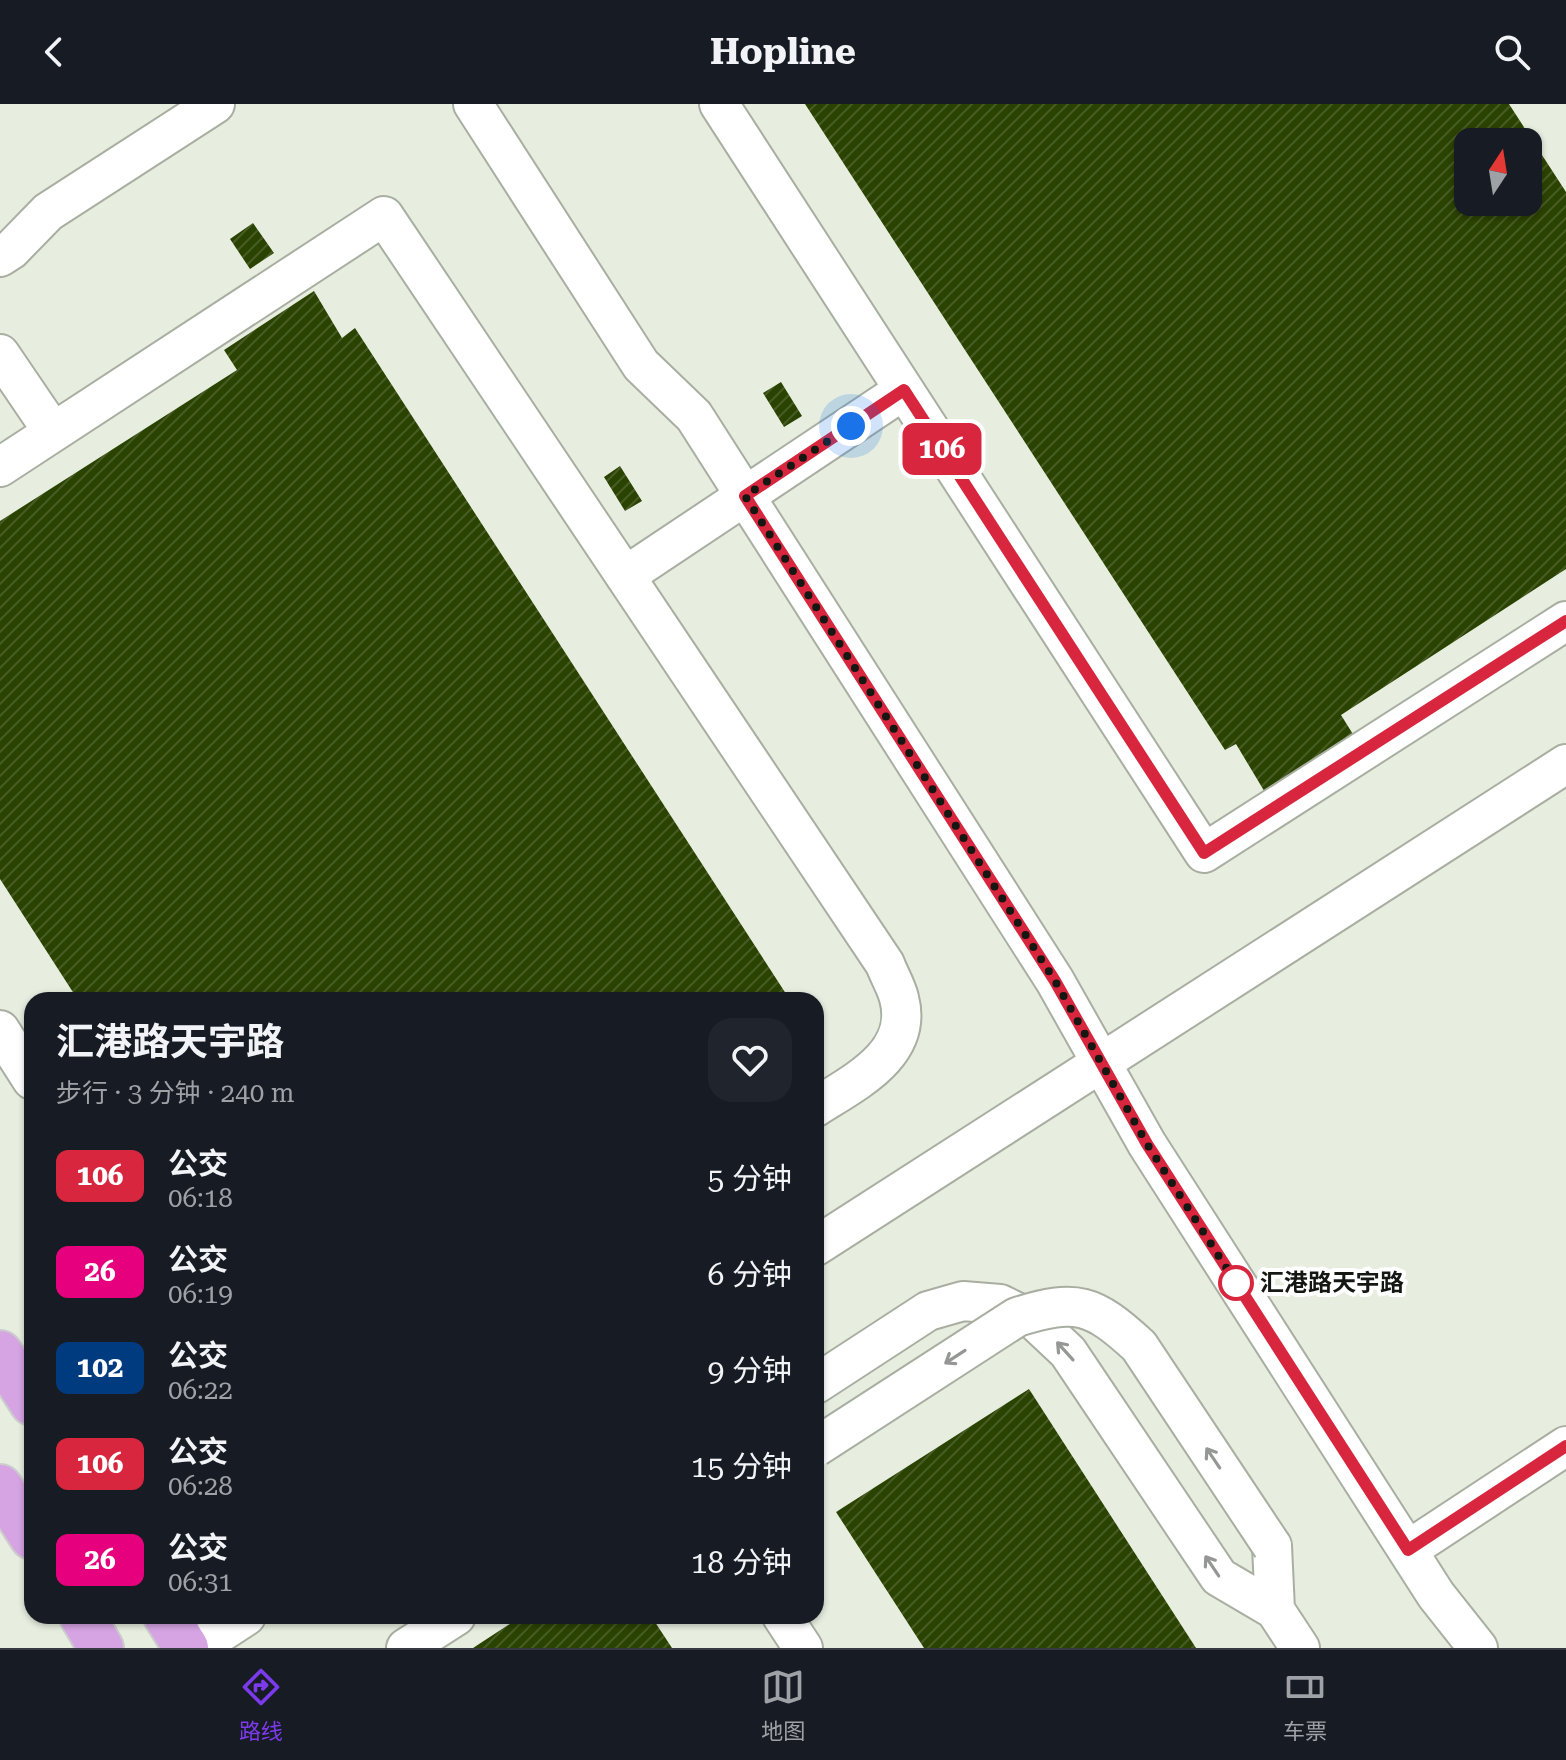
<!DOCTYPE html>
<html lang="zh">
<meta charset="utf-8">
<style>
:root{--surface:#171b24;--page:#20242c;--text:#f1f3f6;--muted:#9ea1a6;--line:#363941;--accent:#7c3aed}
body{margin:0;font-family:"Roboto Serif","Noto Sans SC",serif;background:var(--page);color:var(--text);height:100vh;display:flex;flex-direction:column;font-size:30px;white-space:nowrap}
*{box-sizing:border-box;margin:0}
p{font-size:26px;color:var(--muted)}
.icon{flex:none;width:44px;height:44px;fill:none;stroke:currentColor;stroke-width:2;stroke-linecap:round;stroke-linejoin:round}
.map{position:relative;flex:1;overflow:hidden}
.side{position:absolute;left:24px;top:888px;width:800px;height:632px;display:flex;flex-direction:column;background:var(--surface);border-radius:24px;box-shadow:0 2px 6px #0004}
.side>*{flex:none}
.badge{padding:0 16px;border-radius:12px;font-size:28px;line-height:52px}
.needle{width:52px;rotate:12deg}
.fabs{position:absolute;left:1454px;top:24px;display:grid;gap:16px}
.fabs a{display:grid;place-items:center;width:88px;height:88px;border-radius:16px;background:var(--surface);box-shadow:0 2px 6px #0004;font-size:40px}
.you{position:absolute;width:40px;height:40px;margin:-20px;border:6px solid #fff;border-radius:50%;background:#1a73e8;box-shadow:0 0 0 12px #1a73e833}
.map>.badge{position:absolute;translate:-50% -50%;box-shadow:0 0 0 4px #fff}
.round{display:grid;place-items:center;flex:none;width:84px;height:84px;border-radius:24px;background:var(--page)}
.overview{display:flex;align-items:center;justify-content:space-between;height:136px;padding:0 32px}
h1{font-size:38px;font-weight:700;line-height:60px}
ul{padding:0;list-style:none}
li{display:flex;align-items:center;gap:24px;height:96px;padding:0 32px}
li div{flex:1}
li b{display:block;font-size:30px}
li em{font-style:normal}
li .badge{min-width:88px;font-weight:700;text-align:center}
header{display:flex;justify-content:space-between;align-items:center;height:104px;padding:0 32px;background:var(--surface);font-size:36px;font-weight:700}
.tab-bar{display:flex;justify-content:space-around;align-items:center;height:112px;border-top:2px solid var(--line);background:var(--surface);font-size:22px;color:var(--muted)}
.tab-bar a{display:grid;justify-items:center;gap:4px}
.tab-bar .active{color:var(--accent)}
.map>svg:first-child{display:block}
.building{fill:url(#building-hatch);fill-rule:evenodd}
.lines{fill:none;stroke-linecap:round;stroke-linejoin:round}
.minor-casing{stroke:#a8afa1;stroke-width:42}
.major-casing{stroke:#cbcccb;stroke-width:48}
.minor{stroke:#fff;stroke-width:38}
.major{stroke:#d6a4e3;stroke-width:44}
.minor-bridge-casing{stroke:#a8afa1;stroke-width:42;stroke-linecap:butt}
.minor-bridge{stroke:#fff;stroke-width:38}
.oneway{stroke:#959794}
.line-casing{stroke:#fff;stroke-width:18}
.line{stroke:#d7263d;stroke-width:12}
.walk{stroke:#141712;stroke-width:8;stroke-dasharray:0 14.4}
.stop-dot{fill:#fff;stroke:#d7263d;stroke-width:4}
.labels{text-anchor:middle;stroke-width:8;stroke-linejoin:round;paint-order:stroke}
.stop-label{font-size:24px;font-weight:bold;fill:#141712;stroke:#fff;text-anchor:start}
</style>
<header><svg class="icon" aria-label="back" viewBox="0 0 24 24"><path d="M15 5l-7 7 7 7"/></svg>Hopline<svg class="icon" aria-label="search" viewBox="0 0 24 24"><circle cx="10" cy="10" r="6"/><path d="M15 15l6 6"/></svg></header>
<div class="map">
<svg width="1566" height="1544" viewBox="0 0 1566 1544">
<defs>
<pattern id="building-hatch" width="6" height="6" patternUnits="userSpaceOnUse" patternTransform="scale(2)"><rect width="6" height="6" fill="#2b4300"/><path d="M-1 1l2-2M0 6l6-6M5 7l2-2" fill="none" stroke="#475b25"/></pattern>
</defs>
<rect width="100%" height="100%" fill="#e7eee0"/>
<path class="building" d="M805,0H1509L1566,88V465L1341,611L1356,635L1266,690L1236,640L1225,646ZM1468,38H1528V98H1468Z
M253,119L274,149L250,165L230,135Z
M314,187L342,234L355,224L790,896H78L0,775V417L237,266L224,246Z
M781,278L802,312L784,323L763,289Z
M620,362L642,397L625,407L604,373Z
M1029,1285L1196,1544H924L836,1408Z
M522,1512H651L672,1544H473Z"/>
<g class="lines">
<g class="minor-casing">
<path id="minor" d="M473,0L641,261L694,312L1055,877L1147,1040L1436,1491L1478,1544
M719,0L1204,749L1566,517
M0,153L11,146L48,108L215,0
M0,250L53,328
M0,363L384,112L885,860C889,871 896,882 899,894C914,950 855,978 816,1003
M625,472L904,286
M0,926L32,976
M816,1142L1566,660
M816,1280L928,1207L963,1197L1000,1200L1035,1217L1068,1248L1219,1473L1275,1506L1300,1544
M1272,1442L1275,1506
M1408,1446L1566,1342
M782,1512L803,1544
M197,1544L246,1512
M406,1544L456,1512"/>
</g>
<g class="major-casing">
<path id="major" d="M0,1249L32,1299
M0,1383L32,1433
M82,1512L101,1544
M166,1512L186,1544"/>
</g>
<use href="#minor" class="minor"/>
<use href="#major" class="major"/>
<g class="minor-bridge-casing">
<path id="minor-bridge" d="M816,1343L1017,1213C1077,1194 1093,1200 1139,1242L1272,1442"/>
</g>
<use href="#minor-bridge" class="minor-bridge"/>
</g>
<defs><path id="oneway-shaft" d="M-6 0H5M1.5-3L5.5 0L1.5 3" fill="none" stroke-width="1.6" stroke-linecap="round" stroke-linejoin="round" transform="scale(2)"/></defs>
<g class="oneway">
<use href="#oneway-shaft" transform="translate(1065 1247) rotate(-132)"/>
<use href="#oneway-shaft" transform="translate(955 1253) rotate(147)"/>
<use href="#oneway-shaft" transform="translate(1213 1354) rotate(-124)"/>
<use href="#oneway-shaft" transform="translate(1212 1462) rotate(-124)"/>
</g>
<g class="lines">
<g class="line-casing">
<path id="line" d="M1566,517L1204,749L904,286L745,392L1055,877L1147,1040L1408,1446L1566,1342"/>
</g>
<use href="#line" class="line"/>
<path class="walk" d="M851,322L745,392L1055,877L1147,1040L1236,1179"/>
</g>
<circle class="stop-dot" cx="1236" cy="1179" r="16"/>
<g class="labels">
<g class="stop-label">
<text x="1260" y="1187">汇港路天宇路</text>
</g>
</g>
</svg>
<div class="fabs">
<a><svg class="needle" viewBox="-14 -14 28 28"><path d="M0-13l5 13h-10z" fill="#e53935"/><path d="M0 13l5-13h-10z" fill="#9ea1a6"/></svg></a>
</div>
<div class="you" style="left:851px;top:322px"></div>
<b class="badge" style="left:942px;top:345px;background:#d7263d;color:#fff">106</b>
<section class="side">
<div class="overview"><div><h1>汇港路天宇路</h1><p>步行 · 3 分钟 · 240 m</p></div><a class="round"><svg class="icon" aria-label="heart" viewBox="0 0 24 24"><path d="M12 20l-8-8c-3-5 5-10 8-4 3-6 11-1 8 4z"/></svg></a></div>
<ul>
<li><span class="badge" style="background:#d7263d;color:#fff">106</span><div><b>公交</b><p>06:18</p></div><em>5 分钟</em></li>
<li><span class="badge" style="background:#e6007e;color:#fff">26</span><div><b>公交</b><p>06:19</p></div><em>6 分钟</em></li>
<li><span class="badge" style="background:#003b80;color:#fff">102</span><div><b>公交</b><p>06:22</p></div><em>9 分钟</em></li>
<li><span class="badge" style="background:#d7263d;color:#fff">106</span><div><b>公交</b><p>06:28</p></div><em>15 分钟</em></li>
<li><span class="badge" style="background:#e6007e;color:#fff">26</span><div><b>公交</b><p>06:31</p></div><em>18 分钟</em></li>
</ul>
</section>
</div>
<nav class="tab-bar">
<a class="active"><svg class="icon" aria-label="directions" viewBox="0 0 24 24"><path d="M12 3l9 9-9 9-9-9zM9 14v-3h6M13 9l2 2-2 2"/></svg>路线</a>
<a><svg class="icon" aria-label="map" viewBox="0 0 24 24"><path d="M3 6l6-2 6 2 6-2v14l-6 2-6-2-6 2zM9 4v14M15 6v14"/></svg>地图</a>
<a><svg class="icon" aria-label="tickets" viewBox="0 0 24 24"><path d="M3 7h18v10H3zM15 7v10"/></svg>车票</a>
</nav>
